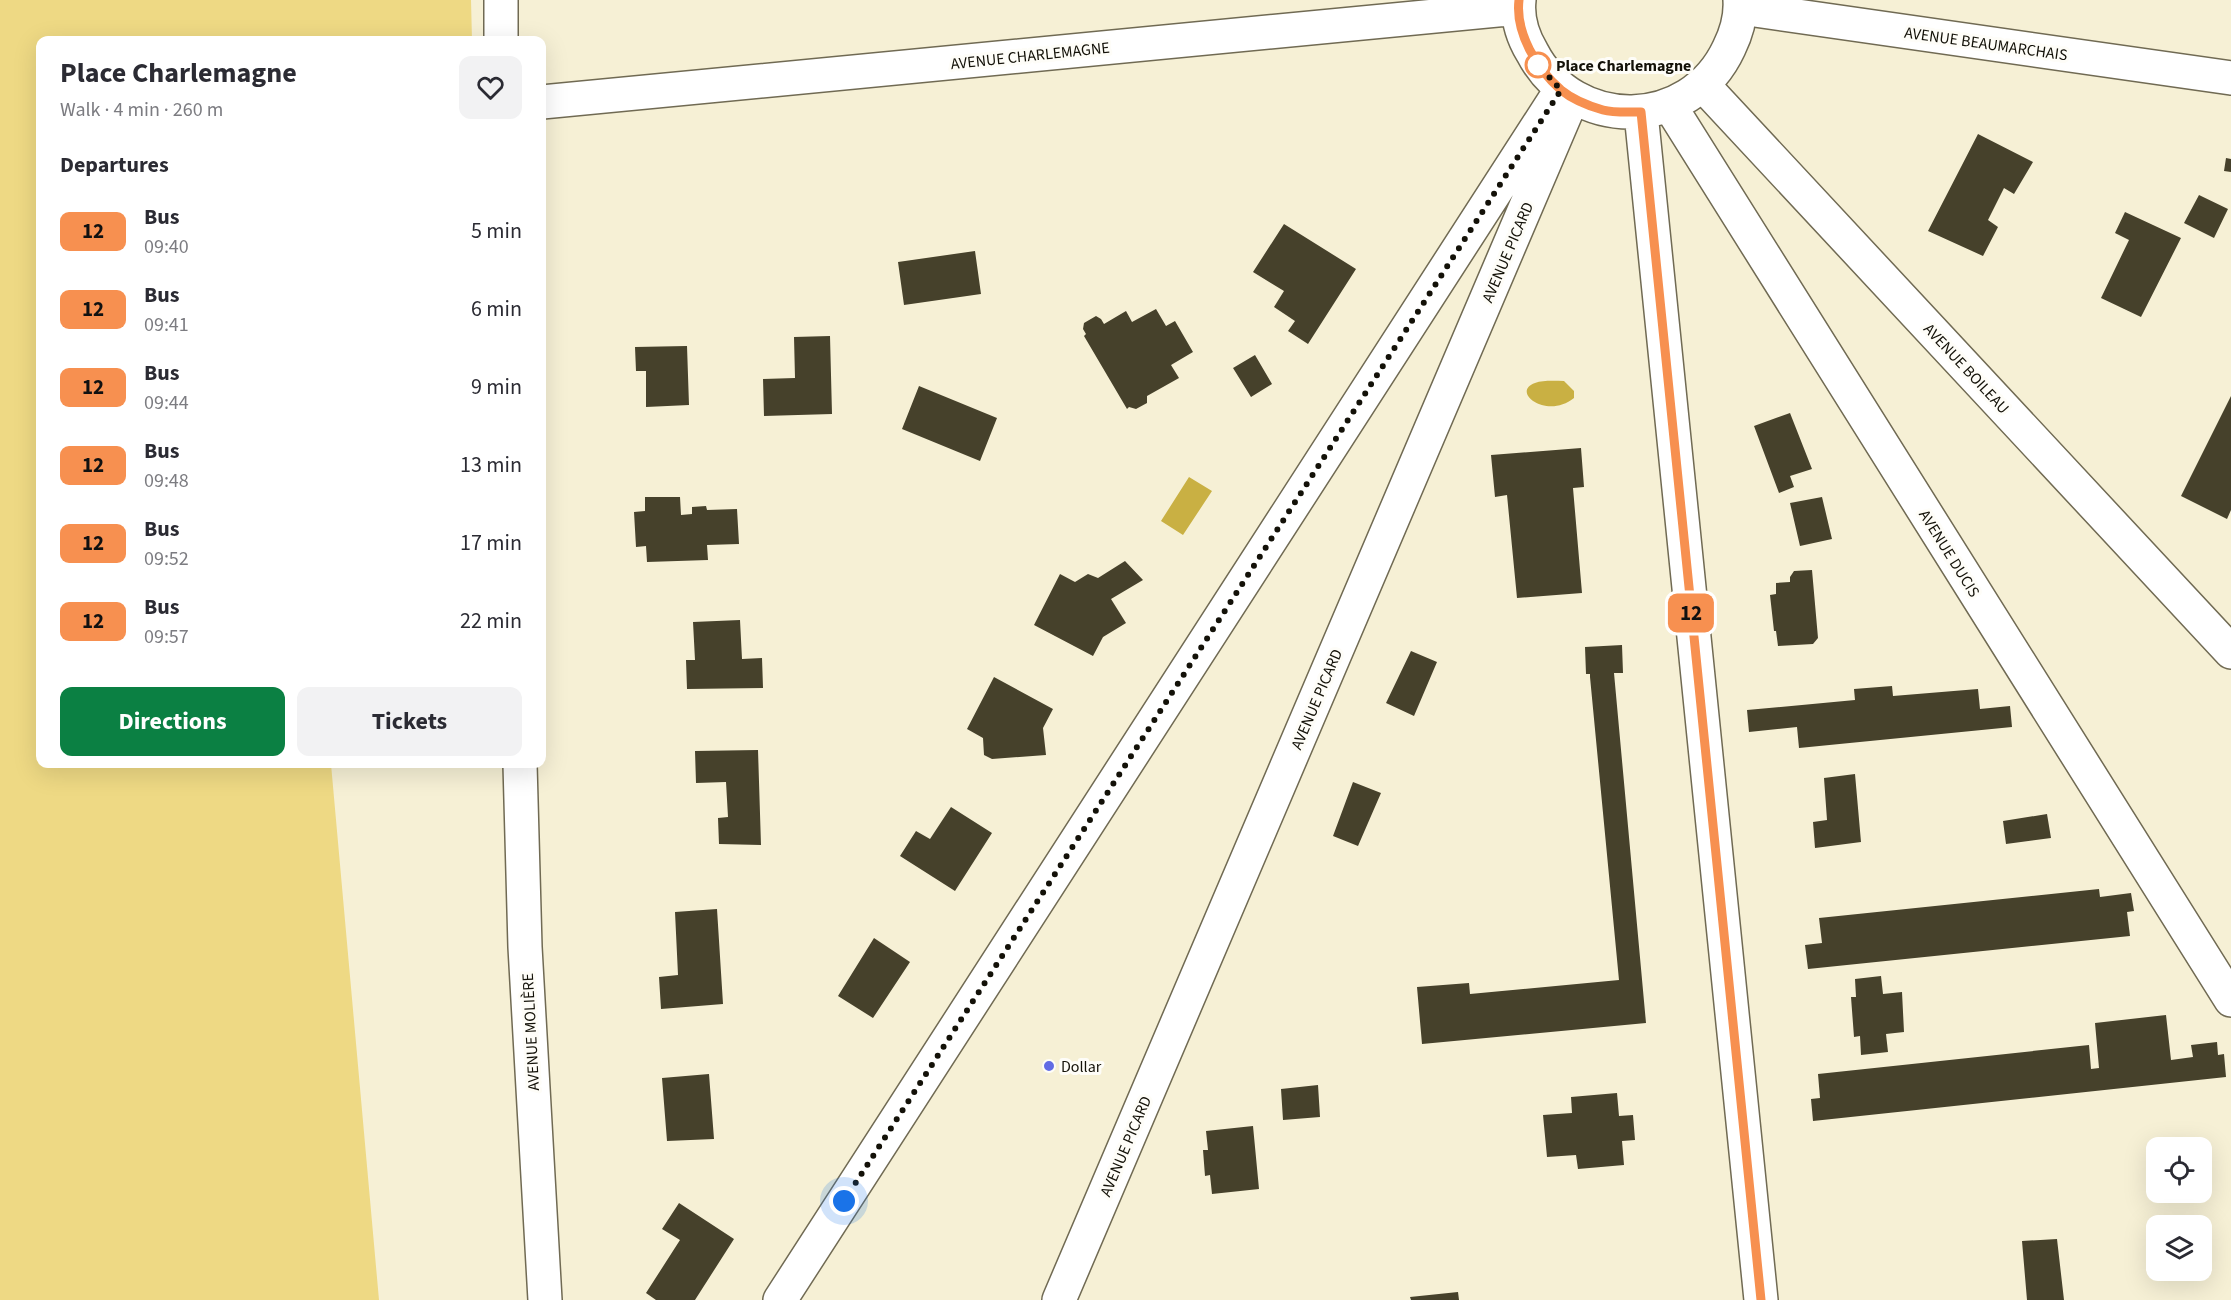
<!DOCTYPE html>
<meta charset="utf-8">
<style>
:root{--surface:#fff;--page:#f2f2f3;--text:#2b2b33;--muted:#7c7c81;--accent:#0b8043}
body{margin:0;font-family:"Source Sans 3",sans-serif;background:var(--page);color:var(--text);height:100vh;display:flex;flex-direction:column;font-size:22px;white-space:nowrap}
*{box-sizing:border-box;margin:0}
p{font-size:20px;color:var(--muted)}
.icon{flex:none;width:33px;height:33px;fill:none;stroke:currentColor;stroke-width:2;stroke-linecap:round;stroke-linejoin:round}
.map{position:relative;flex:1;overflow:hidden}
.side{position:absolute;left:36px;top:36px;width:510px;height:732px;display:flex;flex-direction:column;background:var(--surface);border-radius:12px;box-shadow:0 6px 24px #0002}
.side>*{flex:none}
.badge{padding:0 12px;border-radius:9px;font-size:21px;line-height:39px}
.controls{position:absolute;left:2146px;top:1137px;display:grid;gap:12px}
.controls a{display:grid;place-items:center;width:66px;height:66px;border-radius:12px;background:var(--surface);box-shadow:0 6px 24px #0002;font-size:30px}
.you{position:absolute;width:30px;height:30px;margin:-15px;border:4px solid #fff;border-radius:50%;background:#1a73e8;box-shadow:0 0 0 9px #1a73e833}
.map>.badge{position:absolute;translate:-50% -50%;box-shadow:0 0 0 3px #fff}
h2{padding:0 24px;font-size:22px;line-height:54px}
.round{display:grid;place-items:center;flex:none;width:63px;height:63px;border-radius:12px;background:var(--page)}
.overview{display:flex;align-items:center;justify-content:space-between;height:102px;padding:0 24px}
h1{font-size:28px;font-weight:700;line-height:45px}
.cta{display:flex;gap:12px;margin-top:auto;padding:12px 24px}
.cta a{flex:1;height:69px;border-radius:12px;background:var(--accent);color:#fff;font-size:24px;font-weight:700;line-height:69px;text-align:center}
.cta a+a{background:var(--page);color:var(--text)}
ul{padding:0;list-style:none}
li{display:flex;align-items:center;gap:18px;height:78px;padding:0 24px}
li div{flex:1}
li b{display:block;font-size:22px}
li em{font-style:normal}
li .badge{min-width:66px;font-weight:700;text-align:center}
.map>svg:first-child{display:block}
.green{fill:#eed984}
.water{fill:#c9b043}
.building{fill:#46412b}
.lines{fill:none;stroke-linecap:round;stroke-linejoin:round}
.street-casing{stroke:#706a53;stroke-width:36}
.street{stroke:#fff;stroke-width:33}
.line-casing{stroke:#fff;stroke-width:14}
.line{stroke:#f79050;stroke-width:9}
.walk{stroke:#131108;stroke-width:6;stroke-dasharray:0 10.8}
.stop-dot{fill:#fff;stroke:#f79050;stroke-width:3}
.poi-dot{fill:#626ce4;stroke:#fefdf8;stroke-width:2}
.labels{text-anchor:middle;stroke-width:6;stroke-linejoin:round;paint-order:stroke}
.street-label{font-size:16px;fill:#131108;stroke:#fefdf8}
.stop-label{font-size:16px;font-weight:bold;fill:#131108;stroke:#fefdf8;text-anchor:start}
.poi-label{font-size:16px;fill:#131108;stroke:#fefdf8;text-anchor:start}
</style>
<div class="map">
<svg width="2231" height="1300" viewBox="0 0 2231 1300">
<rect width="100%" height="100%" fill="#f6f0d5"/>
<path class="green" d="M0,0H471L472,40H40V764H331L379,1300H0Z"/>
<path class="water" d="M1564,381L1574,391V398C1547,420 1510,392 1535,383C1543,380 1555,381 1564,381Z
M1189,477L1212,491L1183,535L1161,521Z"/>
<path class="building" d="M1978,134L2033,162L2014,194L2004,188L1988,220L1998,227L1983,256L1928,231Z
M2226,158L2231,159V172L2224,171Z
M2199,195L2228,209L2214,238L2184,223Z
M2125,212L2181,238L2141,317L2101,298L2129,240L2115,233Z
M1284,224L1356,269L1308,344L1288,331L1295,321L1274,307L1284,291L1253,272Z
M975,251L981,294L904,305L898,262Z
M1156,309L1166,326L1175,321L1193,352L1171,365L1179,378L1147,396V403L1136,409L1129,407L1127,409L1084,336L1086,334L1083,329L1084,323L1096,316L1101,319L1104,324L1126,311L1132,322Z
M830,336L832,414L764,416L763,379L795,378L794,337Z
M687,346L689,405L646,407V371H636L635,347Z
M1255,355L1272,384L1251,397L1233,368Z
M919,386L997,418L980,461L902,429Z
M2231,396V510L2227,519L2181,496Z
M1790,413L1812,469L1790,476L1794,487L1779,493L1754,426Z
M1581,448L1584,487L1573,488L1582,593L1517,598L1507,495L1495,497L1491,455Z
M645,497H680L681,515L692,514V507L706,506L707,510L737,509L739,544L707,545L708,560L647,562L646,546L636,547L634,512L645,511Z
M1822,497L1832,539L1800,546L1790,503Z
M1125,561L1143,580L1111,599L1126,623L1103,637L1093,656L1034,625L1060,574L1075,582L1088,574L1098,578Z
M1812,570L1818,638L1813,644L1778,646L1776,631H1774L1770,595L1776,594V583L1790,582V577L1794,571Z
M740,620L742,659L762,658L763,688L687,689L686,660H695L693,622Z
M1622,645L1623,673H1614L1646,1023L1422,1044L1417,987L1469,983L1470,994L1619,980L1590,677V674H1586L1585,647Z
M1411,651L1437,662L1414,716L1386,703Z
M994,677L1053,709L1043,728L1046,755L992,759L984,755L983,738L967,729Z
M1892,686L1893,696L1978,689L1980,709L2010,706L2012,727L1799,748L1797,727L1749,732L1747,710L1855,700L1854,689Z
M758,750L761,845L719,844L718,818L728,817L726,782L696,783L695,751Z
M1855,774L1861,842L1815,848L1813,822L1827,820L1824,778Z
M1353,782L1381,793L1358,846L1333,836Z
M951,807L992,833L955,891L900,856L916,831L930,839Z
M2047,814L2051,838L2006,844L2003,821Z
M2099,889L2100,897L2131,893L2134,911L2127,912L2130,936L1808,969L1805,945L1822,943L1819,918Z
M717,909L723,1004L661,1009L659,977L678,975L675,912Z
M874,938L910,962L873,1018L838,996Z
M1881,976L1883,994L1902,992L1904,1032L1886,1034L1888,1052L1861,1055L1860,1036L1854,1037L1851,997H1856L1855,979Z
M2166,1015L2171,1060L2193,1057L2191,1045L2217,1042L2218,1055L2224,1054L2226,1077L1813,1121L1811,1099L1820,1098L1818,1074L2089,1045L2091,1069L2099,1068L2095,1023Z
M709,1074L714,1139L667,1141L662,1078Z
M1318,1085L1320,1117L1283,1120L1281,1089Z
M1617,1093L1619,1116L1633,1115L1635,1140L1622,1141L1624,1165L1578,1169L1576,1155L1547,1157L1543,1115L1572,1113L1571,1097Z
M1253,1126L1259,1189L1212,1194L1210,1175L1205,1176L1203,1150H1208L1206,1131Z
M679,1203L734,1239L695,1300H656L646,1293L680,1240L662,1229Z
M2057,1239L2064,1300H2027L2022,1241Z
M1458,1292L1459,1300H1411L1410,1297Z"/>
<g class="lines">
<g class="street-casing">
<path id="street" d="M501,0V40
M1519,0C1517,18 1523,37 1532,52C1574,133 1690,132 1729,48C1736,34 1741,16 1740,0
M1741,8L2231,78
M1703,85L2231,652
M542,102L1518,8
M1670,106L2231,1000
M1641,113L1761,1300
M520,764L525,947L545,1300
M780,1300L1561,90
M1059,1300L1568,108"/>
</g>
<use href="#street" class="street"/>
</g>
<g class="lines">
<g class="line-casing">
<path id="line" d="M1519,0C1515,33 1537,69 1561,90C1572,99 1589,106 1603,110C1614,113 1629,112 1641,112L1761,1300"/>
</g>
<use href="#line" class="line"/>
<path class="walk" d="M844,1201L1561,90L1538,65"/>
</g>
<circle class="stop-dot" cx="1538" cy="65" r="12"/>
<circle class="poi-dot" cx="1049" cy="1066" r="6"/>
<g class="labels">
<g class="street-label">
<text transform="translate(1986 43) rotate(8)" y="6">AVENUE BEAUMARCHAIS</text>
<text transform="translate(1030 55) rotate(-6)" y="6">AVENUE CHARLEMAGNE</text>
<text transform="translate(1507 252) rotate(-67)" y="6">AVENUE PICARD</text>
<text transform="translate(1967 368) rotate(47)" y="6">AVENUE BOILEAU</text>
<text transform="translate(1950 553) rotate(58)" y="6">AVENUE DUCIS</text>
<text transform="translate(1316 699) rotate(-67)" y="6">AVENUE PICARD</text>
<text transform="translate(530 1032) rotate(-93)" y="6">AVENUE MOLIÈRE</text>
<text transform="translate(1125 1146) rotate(-67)" y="6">AVENUE PICARD</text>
</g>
<g class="stop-label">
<text x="1556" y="71">Place Charlemagne</text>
</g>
<g class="poi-label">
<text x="1061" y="1072">Dollar</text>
</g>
</g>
</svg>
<div class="controls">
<a><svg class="icon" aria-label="locate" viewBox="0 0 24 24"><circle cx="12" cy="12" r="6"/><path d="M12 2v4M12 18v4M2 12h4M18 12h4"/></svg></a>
<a><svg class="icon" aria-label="layers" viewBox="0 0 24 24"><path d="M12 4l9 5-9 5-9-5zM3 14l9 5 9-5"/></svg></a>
</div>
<div class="you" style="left:844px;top:1201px"></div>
<b class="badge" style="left:1691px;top:613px;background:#f79050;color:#111">12</b>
<section class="side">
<div class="overview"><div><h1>Place Charlemagne</h1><p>Walk · 4 min · 260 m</p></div><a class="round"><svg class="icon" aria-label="heart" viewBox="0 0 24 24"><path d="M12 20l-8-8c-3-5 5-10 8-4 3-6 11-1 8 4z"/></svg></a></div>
<h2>Departures</h2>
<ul>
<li><span class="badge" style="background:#f79050;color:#111">12</span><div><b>Bus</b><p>09:40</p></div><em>5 min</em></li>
<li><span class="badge" style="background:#f79050;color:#111">12</span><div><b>Bus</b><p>09:41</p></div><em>6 min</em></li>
<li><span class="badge" style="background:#f79050;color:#111">12</span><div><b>Bus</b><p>09:44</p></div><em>9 min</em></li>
<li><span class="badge" style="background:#f79050;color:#111">12</span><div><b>Bus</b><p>09:48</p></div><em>13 min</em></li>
<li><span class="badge" style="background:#f79050;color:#111">12</span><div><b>Bus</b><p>09:52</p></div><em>17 min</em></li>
<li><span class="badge" style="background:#f79050;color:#111">12</span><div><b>Bus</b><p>09:57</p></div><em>22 min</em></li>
</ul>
<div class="cta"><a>Directions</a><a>Tickets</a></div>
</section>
</div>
